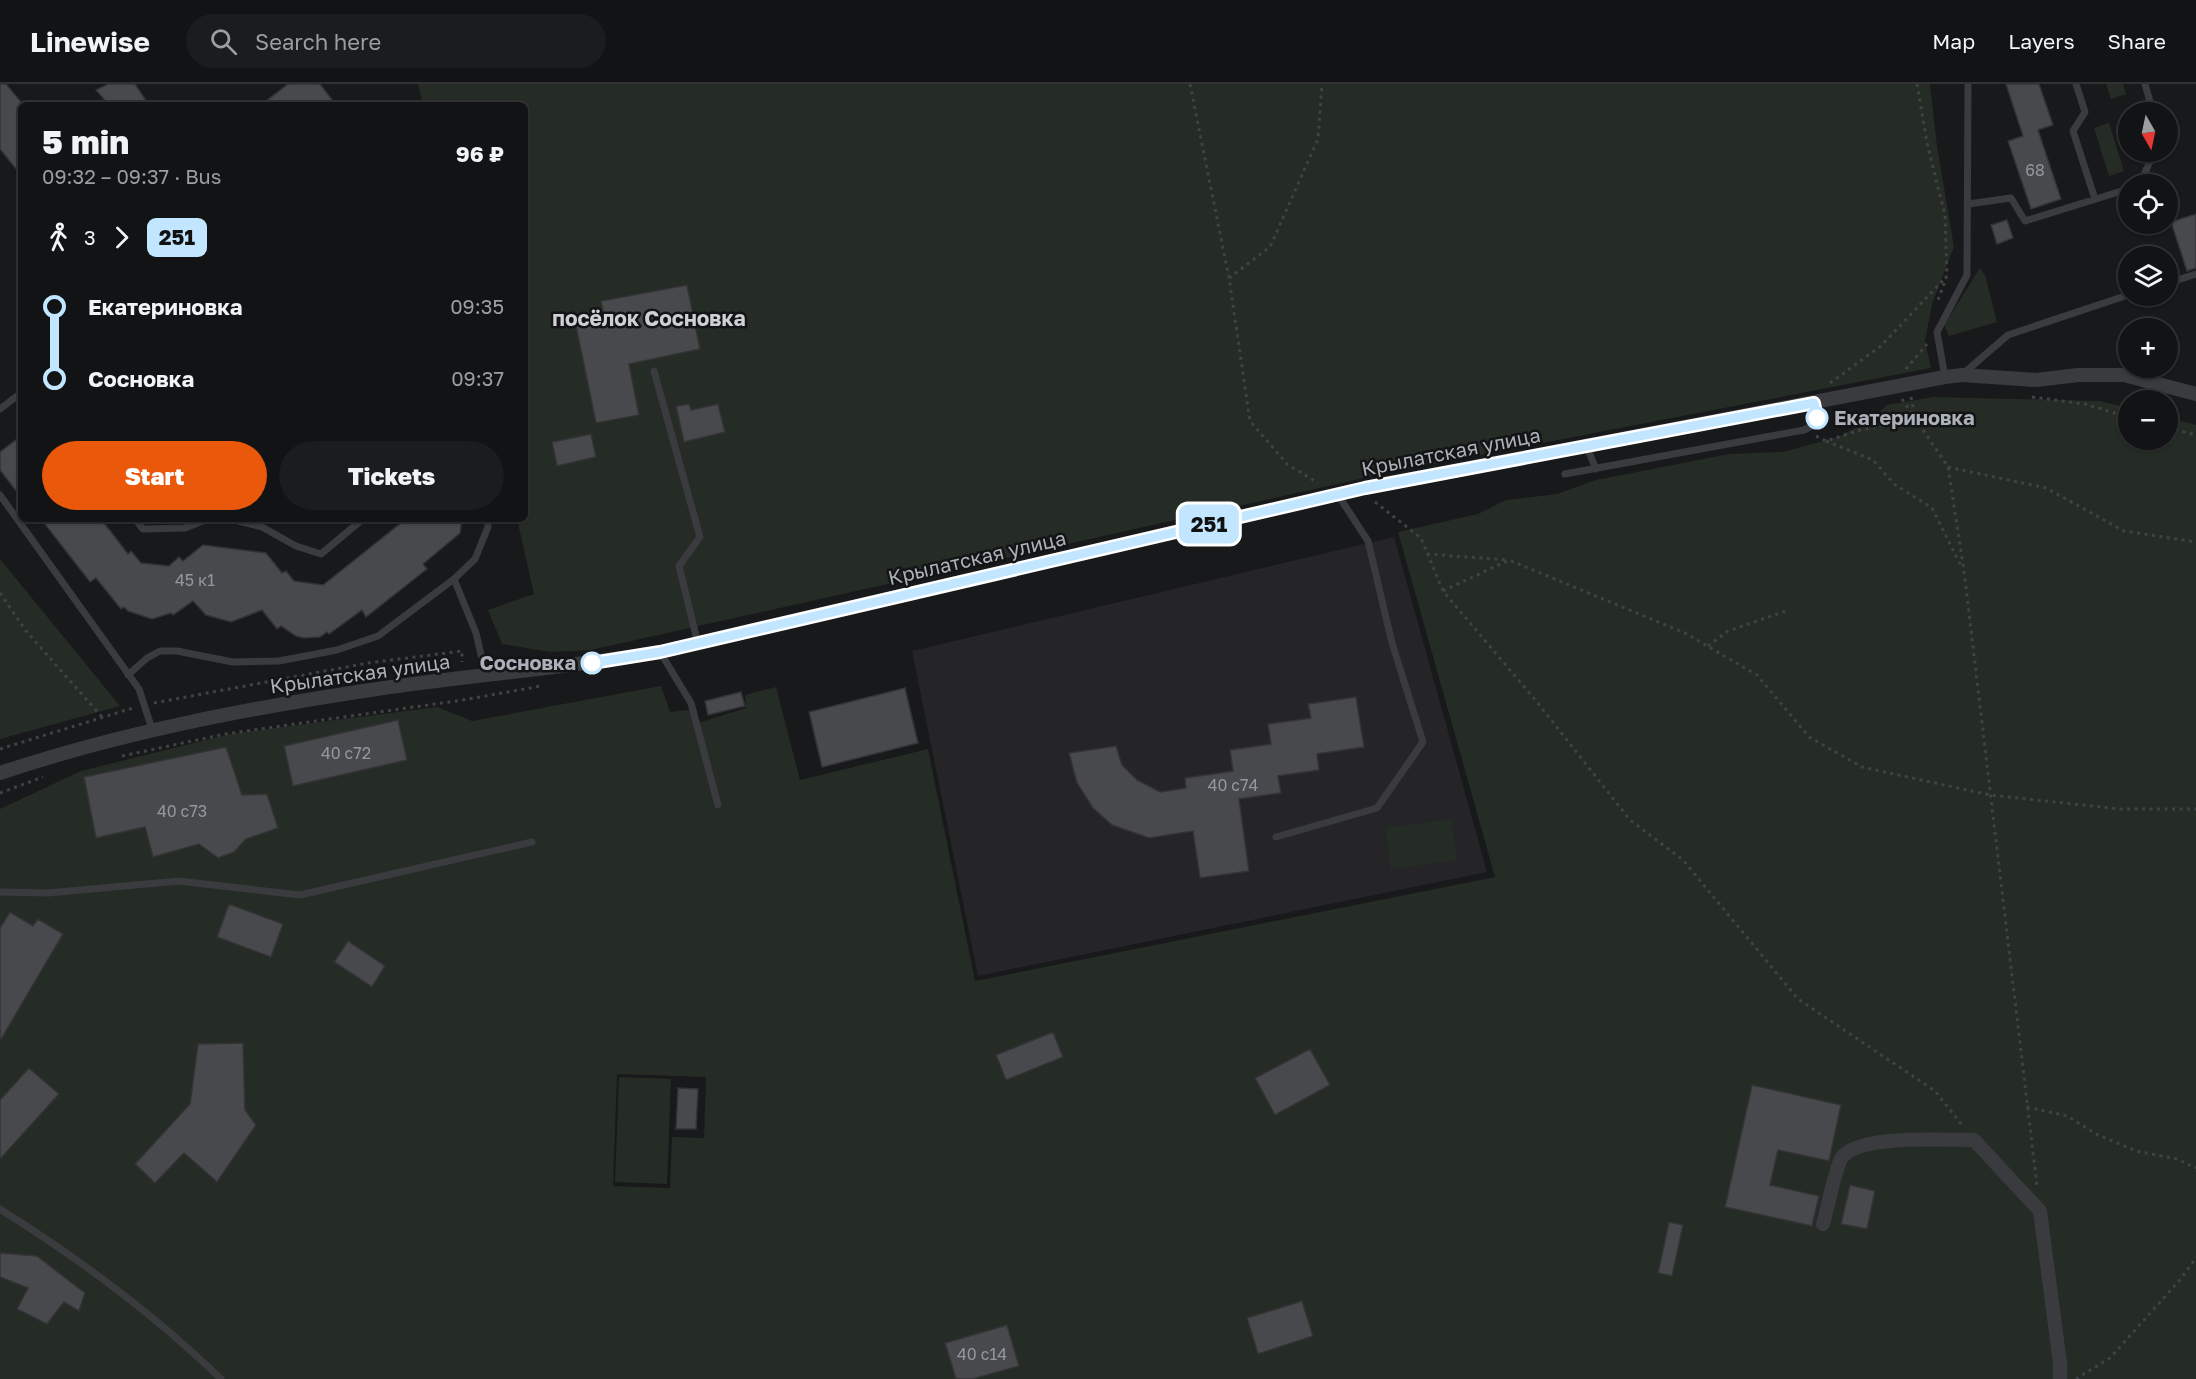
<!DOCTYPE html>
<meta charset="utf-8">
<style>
:root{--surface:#121314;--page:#1b1c1d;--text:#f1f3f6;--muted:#9c9ea0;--line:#313234;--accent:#ea580c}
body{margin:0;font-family:"Golos Text",sans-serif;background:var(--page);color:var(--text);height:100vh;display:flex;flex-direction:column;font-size:22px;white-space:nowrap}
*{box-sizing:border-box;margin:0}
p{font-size:20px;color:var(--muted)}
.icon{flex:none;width:33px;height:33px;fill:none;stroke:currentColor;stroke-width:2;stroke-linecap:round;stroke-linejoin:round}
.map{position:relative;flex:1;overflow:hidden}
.panel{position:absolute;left:18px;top:18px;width:510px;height:420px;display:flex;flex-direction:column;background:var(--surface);border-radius:9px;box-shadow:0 2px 4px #0004,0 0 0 2px var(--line)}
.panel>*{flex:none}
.badge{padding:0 12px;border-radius:9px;font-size:21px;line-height:39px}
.needle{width:39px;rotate:171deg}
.fabs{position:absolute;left:2118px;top:18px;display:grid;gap:12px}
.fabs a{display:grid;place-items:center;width:60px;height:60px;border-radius:50%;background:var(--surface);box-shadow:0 2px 4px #0004,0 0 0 2px var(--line);font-size:30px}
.map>.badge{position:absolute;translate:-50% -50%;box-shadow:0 0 0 3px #fff}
.legs{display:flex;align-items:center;gap:9px;height:66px;padding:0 24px;font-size:20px}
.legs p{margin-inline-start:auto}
.headline{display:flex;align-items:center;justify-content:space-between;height:102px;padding:0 24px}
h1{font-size:33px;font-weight:800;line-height:45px}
.cta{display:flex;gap:12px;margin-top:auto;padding:12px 24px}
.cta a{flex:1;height:69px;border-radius:36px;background:var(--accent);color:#fff;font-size:24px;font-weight:800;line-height:69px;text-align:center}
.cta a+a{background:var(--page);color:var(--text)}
ul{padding:0 24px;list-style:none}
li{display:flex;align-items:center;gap:21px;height:72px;font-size:22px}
li i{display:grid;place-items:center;width:9px;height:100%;margin:0 8px;background:currentColor}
li i::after{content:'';width:15px;height:15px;margin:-8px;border:4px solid;border-radius:50%;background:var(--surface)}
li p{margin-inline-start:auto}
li:first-child i{background:linear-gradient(#0000 50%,currentColor 0)}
li:last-child i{background:linear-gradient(currentColor 50%,#0000 0)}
header{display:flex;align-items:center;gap:36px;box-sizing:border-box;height:84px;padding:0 30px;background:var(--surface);border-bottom:2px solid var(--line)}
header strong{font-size:28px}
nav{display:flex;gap:33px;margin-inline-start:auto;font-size:21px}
.search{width:420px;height:54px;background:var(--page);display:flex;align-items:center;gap:15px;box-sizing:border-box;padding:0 21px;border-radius:33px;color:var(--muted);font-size:22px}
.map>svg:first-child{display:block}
.built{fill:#252527}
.green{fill:#252c25;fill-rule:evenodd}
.building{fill:#48494d;stroke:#333336;stroke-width:1.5}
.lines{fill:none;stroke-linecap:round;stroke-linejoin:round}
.path{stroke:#404246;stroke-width:3;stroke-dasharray:3 4.5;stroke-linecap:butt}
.service{stroke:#3a3b3f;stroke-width:7}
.minor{stroke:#3a3b3f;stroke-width:14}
.line-1-casing{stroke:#fff;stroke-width:14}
.line-1{stroke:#c2e6ff;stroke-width:9}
.stop-1-dot{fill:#fff;stroke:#c2e6ff;stroke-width:3}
.labels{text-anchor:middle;stroke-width:5;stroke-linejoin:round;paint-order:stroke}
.number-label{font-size:16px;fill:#93979e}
.stop-label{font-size:20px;font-weight:bold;fill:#acb1b9;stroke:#131415;text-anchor:start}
.street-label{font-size:20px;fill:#acb1b9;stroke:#131415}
.neighbourhood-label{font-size:21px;font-weight:bold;fill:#cdd0d5;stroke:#131415}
</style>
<header>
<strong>Linewise</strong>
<div class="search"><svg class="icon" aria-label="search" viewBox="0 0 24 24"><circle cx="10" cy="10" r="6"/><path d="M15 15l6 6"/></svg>Search here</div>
<nav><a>Map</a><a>Layers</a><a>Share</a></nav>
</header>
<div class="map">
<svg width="2196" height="1295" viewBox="0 0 2196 1295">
<rect width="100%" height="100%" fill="#18191a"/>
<path class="built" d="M1394,453L1487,788L978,892L912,567Z"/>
<path class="green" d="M418,0H1930L1937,62L1954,163L1932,220L1925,257L1931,284L1382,390L591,566L550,568L502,560L488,526L534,510L517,435H525V21H423Z
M2106,0H2123L2126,10L2111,15Z
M2109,39L2124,87L2109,92L2094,44Z
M1980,184L1985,191L1997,238L1949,252L1944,241Z
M1933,313L2100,317L2128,324V356H2168V334L2196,341V1295H0V725L81,687L230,650L437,623L472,637L661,602L670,628L689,626L701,638L746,624L745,611L776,603L800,696L928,665L975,897L1495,793L1398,448L1478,430L1506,416L1557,410L1596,396L1729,370L1783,368L1838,353L1871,335L1887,321ZM617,990L706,993L704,1054L672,1053L670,1104L613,1102Z
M0,475L120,622L0,655Z
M1451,735L1457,776L1391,785L1385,744Z
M619,993L671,995L667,1100L615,1098Z"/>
<path class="building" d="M0,0H6L21,18V91L0,65Z
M108,0H135L149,21H109L96,6Z
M288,0H320L336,21H261Z
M2006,0H2039L2053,41L2038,46L2061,115L2031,125L2008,57L2023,52Z
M2196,130V184L2187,187L2171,138Z
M2007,136L2013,154L1997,160L1991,141Z
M687,201L700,265L629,280L639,331L596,339L576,242L605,236L601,217Z
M689,320L691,326L718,320L725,348L684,358L676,322Z
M591,350L596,373L557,382L552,358Z
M21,352V413L0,386V368Z
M41,435H101L128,470L131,467L141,479L169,482L179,473L183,477L203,461L266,469L282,489L286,487L294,497L323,501L406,435H462L460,449L423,480L427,485L366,533L362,526L329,550L327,548L320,553L304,554L296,552L281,542L277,545L262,526L231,538L206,531L193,517L173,531L171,529L152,535L128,527L124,523L121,525L96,494L90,498Z
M905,604L918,659L822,683L809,628Z
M741,608L745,622L708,631L705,617Z
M1356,613L1364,663L1317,670L1319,686L1278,692L1281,709L1239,715L1249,787L1200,794L1193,747L1149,754L1112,741L1093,724L1077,699L1069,669L1116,662L1122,681L1137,696L1160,708L1186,704L1185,694L1233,687L1230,666L1271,660L1268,640L1311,634L1308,620Z
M398,636L407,676L293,702L284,662Z
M226,663L242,711L267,710L278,744L246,755L234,768L218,774L199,760L153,773L145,743L96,754L84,693Z
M229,820L283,840L271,873L217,853Z
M10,828L33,842L38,835L63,850L0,957V844Z
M348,857L385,882L372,903L334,878Z
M1053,948L1063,973L1006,996L996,971Z
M243,959L245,1026L256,1041L217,1098L184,1069L155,1099L135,1080L190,1020L198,960Z
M1310,965L1330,1001L1275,1031L1255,994Z
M29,984L59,1010L0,1075V1016Z
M1752,1001L1841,1021L1829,1077L1778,1066L1770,1101L1819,1112L1812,1142L1725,1123Z
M678,1004L698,1005L696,1045H676Z
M1850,1101L1875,1107L1867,1145L1841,1140Z
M1669,1138L1683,1141L1672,1192L1658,1189Z
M0,1169L37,1172L85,1209L79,1227L64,1218L47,1240L17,1225L28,1204L0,1193Z
M1302,1217L1313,1252L1258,1270L1247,1234Z
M1007,1241L1019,1282L973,1295H956L945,1259Z"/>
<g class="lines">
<path class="path" d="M1190,0L1229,194L1250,337L1287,380L1318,399
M1917,0L1927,59L1945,131L1947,191L1938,216
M1229,194L1270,163L1318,55L1322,0
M1906,285L1927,260
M1830,299L1881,262L1946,193
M1911,313L1915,333
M2032,313L2085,320L2128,333
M1902,315L1948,383L1964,487L2037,1102
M2168,344L2196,351
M1816,352L1826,357L1860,346L1915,335
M1826,357L1873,376L1894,400L1932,424L1961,482
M1948,383L2046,404L2124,447L2196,458
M1375,418L1421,454L1443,507L1537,618L1630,736L1683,776L1798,915L1935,1007L1962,1041
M1427,470L1508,476
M1443,507L1509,476L1685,549L1757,591L1809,653L1862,683L1990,711L2120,725H2196
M0,509L26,547L102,633
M1708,562L1728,547L1786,527
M154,619L368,579L462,567V578
M0,665L133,624
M122,672L225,650L463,616L541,602
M0,709L43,693
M2027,1023L2067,1032L2096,1050L2136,1067L2177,1075L2196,1084
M2076,1295L2110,1274L2179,1197L2196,1174"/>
<path class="service" d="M2076,0L2085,28L2073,47L2095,115
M2145,0L2153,28
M2140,100L2154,68
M1968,120L2011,114L2025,137L2128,105
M2168,199L2196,190
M654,287L700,453L679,482L698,560
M1964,289L2008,251L2128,211
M1945,293L1937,248L1967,191L1968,0
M0,325L21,309
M1586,361L1596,385
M1565,390L1804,346L1812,342L1817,335L1814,319
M0,411L139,605L152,645
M135,435L143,445L185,444L208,435
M230,435L262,443L296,462L321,470L363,435
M454,495L476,549L486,592
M660,568L691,619L718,721
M128,591L147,574L160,567H177L233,578L279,577L337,566L378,552L454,495L475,475L488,443V435
M1276,753L1377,724L1423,658L1392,559L1368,457L1338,411
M0,808L48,809L179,797L300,811L532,758
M0,1125C78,1174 154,1230 221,1295"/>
<path class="minor" d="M0,689C123,648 249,624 377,605C471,591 566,584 660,568L1365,404L1945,293L1962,291L2036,296L2078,291H2124L2196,310
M1823,1140C1827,1127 1836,1081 1842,1073C1861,1050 1945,1056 1974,1056L2040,1127L2060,1279V1295"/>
</g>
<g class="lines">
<g class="line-1-casing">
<path id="line-1" d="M592,579L660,568L1365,404L1814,319L1817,334"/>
</g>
<use href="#line-1" class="line-1"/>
</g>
<g class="stop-1-dot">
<circle cx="1817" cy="334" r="10"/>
<circle cx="592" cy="579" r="10"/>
</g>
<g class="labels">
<g class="number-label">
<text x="2035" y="92">68</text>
<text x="195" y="502">45 к1</text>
<text x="346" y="675">40 с72</text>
<text x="1233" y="707">40 с74</text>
<text x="182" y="733">40 с73</text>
<text x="982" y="1276">40 с14</text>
</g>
<g class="stop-label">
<text x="1834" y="341">Екатериновка</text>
<text x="576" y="586" text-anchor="end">Сосновка</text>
</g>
<g class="street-label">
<text transform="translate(1451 368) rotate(-11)" y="7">Крылатская улица</text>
<text transform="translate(977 474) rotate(-13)" y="7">Крылатская улица</text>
<text transform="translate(360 590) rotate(-8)" y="7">Крылатская улица</text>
</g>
<g class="neighbourhood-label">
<text x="649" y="242">посёлок Сосновка</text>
</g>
</g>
</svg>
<div class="fabs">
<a><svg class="needle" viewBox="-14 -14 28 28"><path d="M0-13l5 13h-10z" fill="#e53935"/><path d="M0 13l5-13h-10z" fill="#9c9ea0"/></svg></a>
<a><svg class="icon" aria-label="locate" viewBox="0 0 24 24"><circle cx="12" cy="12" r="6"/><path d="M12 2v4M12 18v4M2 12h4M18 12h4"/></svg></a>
<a><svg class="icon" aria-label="layers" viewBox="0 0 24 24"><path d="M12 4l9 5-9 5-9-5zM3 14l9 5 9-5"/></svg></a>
<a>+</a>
<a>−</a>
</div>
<b class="badge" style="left:1209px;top:440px;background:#c2e6ff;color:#111">251</b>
<section class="panel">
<div class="headline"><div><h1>5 min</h1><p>09:32 – 09:37 · Bus</p></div><b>96 ₽</b></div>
<div class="legs"><svg class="icon" aria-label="walk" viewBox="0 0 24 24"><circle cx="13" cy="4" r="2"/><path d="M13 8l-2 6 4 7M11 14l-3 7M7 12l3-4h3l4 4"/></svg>3<svg class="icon" aria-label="forward" viewBox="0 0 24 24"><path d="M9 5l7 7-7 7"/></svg><b class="badge" style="background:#c2e6ff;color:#111">251</b></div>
<ul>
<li><i style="color:#c2e6ff"></i><b>Екатериновка</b><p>09:35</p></li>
<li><i style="color:#c2e6ff"></i><b>Сосновка</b><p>09:37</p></li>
</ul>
<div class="cta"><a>Start</a><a>Tickets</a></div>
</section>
</div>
